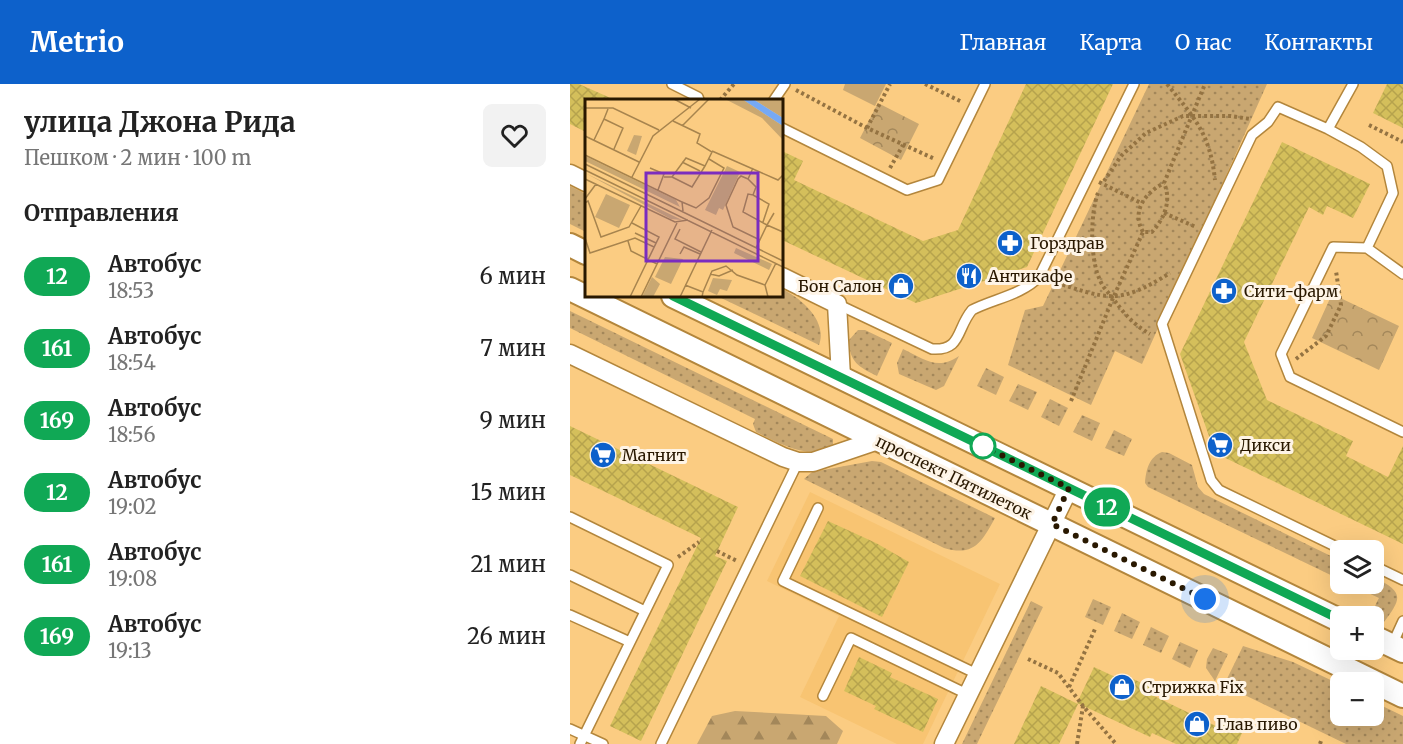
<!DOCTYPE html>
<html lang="ru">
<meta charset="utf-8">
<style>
:root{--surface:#fff;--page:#f2f2f2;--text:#222;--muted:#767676;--accent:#0d61cb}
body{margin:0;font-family:Merriweather,serif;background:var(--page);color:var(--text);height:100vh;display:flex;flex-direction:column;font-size:22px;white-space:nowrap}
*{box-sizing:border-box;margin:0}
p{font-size:20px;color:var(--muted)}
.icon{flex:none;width:33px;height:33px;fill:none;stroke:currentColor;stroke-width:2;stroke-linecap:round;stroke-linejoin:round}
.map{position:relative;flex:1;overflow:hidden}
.panel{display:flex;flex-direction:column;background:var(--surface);width:570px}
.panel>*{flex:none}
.badge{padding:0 12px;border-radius:20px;font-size:21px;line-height:39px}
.buttons{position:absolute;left:760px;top:456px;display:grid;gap:12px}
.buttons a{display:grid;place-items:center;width:54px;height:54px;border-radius:9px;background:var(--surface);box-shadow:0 6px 24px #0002;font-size:30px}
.you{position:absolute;width:30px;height:30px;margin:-15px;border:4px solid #fff;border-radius:50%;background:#1a73e8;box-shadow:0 0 0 9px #1a73e833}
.map>.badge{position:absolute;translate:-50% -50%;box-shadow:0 0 0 3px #fff}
h2{padding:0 24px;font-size:22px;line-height:54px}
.round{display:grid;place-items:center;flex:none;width:63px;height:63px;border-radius:9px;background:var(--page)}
.headline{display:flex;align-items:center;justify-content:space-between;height:102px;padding:0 24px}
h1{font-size:28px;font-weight:700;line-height:45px}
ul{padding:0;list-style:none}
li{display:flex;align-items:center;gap:18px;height:72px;padding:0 24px}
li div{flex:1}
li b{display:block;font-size:22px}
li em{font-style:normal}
li .badge{min-width:66px;font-weight:700;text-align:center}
header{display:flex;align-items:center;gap:36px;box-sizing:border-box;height:84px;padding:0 30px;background:var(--accent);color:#fff}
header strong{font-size:28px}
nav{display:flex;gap:33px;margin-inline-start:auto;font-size:21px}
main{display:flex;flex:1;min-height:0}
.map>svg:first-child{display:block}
.built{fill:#f8c472}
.grass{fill:url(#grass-dots)}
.forest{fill:url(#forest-firs)}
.park{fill:url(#park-crowns)}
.garden{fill:#c9a771}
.building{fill:url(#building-cross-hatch)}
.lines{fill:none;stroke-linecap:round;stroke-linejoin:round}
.service-casing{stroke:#b3863c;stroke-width:12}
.minor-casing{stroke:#b3863c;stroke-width:21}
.tertiary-casing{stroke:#b3863c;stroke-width:26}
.path{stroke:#947342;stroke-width:4;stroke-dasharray:3 3;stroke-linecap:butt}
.service{stroke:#fff;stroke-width:9}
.minor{stroke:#fff;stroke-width:18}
.tertiary{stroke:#fff;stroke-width:22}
.line-casing{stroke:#fff;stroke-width:14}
.line{stroke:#10a855;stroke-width:9}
.walk{stroke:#291800;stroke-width:6;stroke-dasharray:0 10.8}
.stop-dot{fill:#fff;stroke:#10a855;stroke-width:3}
.labels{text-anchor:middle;stroke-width:6;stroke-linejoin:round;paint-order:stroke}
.poi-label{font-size:16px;fill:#291800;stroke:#fef4e6;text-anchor:start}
.street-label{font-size:16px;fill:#291800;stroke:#fef4e6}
.inset-road{fill:none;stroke:#a7844e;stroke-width:1.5}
.view{fill:#7b2cbf;fill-opacity:0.15;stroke:#7b2cbf;stroke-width:3}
.inset-edge{fill:none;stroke:#291800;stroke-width:3}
</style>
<header>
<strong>Metrio</strong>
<nav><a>Главная</a><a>Карта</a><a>О нас</a><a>Контакты</a></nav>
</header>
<main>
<section class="panel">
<div class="headline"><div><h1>улица Джона Рида</h1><p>Пешком · 2 мин · 100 m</p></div><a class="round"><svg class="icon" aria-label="heart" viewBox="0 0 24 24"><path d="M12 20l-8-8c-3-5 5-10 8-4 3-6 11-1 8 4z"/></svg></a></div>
<h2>Отправления</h2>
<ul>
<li><span class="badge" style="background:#10a855;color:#fff">12</span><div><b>Автобус</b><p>18:53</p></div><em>6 мин</em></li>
<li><span class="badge" style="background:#10a855;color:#fff">161</span><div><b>Автобус</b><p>18:54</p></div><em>7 мин</em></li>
<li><span class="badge" style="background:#10a855;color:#fff">169</span><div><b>Автобус</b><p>18:56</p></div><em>9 мин</em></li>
<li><span class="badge" style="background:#10a855;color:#fff">12</span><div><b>Автобус</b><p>19:02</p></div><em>15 мин</em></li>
<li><span class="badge" style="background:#10a855;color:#fff">161</span><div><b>Автобус</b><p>19:08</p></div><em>21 мин</em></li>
<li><span class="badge" style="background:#10a855;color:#fff">169</span><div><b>Автобус</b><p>19:13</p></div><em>26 мин</em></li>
</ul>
</section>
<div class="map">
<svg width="833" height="660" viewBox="0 0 833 660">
<defs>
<pattern id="grass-dots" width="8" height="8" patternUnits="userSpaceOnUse" patternTransform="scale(1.5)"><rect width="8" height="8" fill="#c9a771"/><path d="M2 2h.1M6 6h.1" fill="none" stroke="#a3875a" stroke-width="1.8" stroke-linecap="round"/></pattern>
<pattern id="forest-firs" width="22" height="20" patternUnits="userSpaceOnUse" patternTransform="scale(1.5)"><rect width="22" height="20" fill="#c9a771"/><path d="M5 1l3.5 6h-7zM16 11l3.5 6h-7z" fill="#a3875a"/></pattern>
<pattern id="park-crowns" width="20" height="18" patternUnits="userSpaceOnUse" patternTransform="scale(1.5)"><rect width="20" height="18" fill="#c9a771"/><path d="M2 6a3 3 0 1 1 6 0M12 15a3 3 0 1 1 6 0" fill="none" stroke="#a3875a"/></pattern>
<pattern id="building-cross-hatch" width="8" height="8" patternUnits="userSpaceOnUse" patternTransform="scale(1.5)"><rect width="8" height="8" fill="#d4bf5b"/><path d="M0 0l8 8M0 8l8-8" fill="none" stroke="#b6a34d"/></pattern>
</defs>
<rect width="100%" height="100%" fill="#fbcc82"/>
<path class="built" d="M240,408L430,500L353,660H327L230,613L269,532L197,497Z"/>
<path class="grass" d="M579,0H697L572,280L545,267L521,321L438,281L455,226L473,222Z
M0,102L16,110V148L0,140Z
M212,205C231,214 258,237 249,261L147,212H212Z
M0,227L263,355V360C244,380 205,357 186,348L183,340L185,335L0,244Z
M288,246H295L322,259L307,292C289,283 279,278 279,256Z
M333,265C354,275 367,287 389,272L374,302L366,306L329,290L327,279Z
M416,284L434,293L426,311L407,302Z
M448,300L467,308L458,326L439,317Z
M480,315L498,324L489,342L471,333Z
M512,331L530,339L522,357L503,348Z
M544,346L562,355L554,372L535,364Z
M592,368L599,369L622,381L628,403L634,410L771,477V496L578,403L575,399C576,386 579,373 592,368Z
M302,377L311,378L425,434C412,457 405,473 374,464L234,395L242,388Z
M804,493C833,508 833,513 814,538C799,531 803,526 809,514L779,500H804Z
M523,515L541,523L533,541L515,533Z
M461,517L473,523L407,660H392Z
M552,529L570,538L562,555L544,547Z
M581,543L599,552L591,569L573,561Z
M610,558L628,566L620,584L602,575Z
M673,562L723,578L771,601V632H804V618L833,632V660H776L654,601Z
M643,564L658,570L645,597L636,584L637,575Z"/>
<path class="forest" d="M165,627L256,632L273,647L267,660H127L142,632Z"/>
<path class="park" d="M308,19L349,40L331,76L290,54Z
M762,210L829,242L809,286L742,254Z"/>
<path class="garden" d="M275,0H316L305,22L273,6Z"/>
<path class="building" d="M0,0H9L45,16H16V48L0,40Z
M456,0H543L457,183L346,219L212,156V67L233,77L224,96L353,157L388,146Z
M817,0H833V44L803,29Z
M712,58L800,100L783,134L757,122L753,131L739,123L674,258L697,316L783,357L776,372L818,393L833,362V460L645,369L610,270Z
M0,342L168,423L145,472L157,477L71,657L40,642L131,454L0,391Z
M258,437L306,459L339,478L312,533L230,492Z
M289,573L322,589L320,593L368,615L353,648L304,625L306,622L274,607Z
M524,583L558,599L561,594L585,605L582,611L648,643L651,637L673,647L667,660H606L582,649L580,653L507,619Z
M471,602L508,620L489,660H444Z"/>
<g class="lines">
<g class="service-casing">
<path id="service" d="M102,0L128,13L129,16
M204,16L215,0
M212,44L337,106L368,96L415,0
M758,45L791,63L817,82L823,109L797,164L763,163L711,270L720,293L833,348
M797,164L833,190
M267,220L362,265C392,267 386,245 402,226C423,215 452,211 469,193L564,0
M248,424L213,497L409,591
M0,433L98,481L10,660
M773,466L649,406L641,396L592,240L682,51L698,38L708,23L758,45L783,0
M804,482L833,496
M0,491L75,527
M0,531L60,558
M822,561L833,537
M253,612L281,554L399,611
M0,645L33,660
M91,660L228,378"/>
</g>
<g class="minor-casing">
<path id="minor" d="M0,90L16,98
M212,193L267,220L271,293
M0,270L213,373L228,378H243L308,356
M374,660L499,404"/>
</g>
<g class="tertiary-casing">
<path id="tertiary" d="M0,161L16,169
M0,205L833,612
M103,212L771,537
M804,553L833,567"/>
</g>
<path class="path" d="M355,0L392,18
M597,0C625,35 640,49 645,96
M226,6L297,44L365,75
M150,16L164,0
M799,41L833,58
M297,44L320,0
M320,84L333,61
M534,97L551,72L576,49L613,32H661L680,35
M529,98L571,119
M528,109C520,130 520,176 530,196C532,202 537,207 541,212C554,229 561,239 580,250
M594,129L626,143
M573,148C561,127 575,109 594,99
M481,197C538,215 547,222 600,189
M726,275L756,252L771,221L766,187
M501,317L543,214L573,148H582C594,135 602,117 594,99L635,0
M147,467L167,477
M108,473L129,458
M458,575L488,589L513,622L546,660
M499,603L525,545
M507,660L513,622
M750,660L751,657"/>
<use href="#service" class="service"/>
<use href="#minor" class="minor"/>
<use href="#tertiary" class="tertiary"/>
</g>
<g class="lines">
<g class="line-casing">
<path id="line" d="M103,212L771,536"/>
</g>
<use href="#line" class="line"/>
<path class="walk" d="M413,362L499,404L482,440L635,515"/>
</g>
<defs>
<g id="pharmacy-disc" transform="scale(1.35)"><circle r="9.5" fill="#0d61cb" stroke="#fef4e6"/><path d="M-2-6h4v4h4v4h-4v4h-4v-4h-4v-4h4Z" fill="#fff"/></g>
<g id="restaurant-disc" transform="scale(1.35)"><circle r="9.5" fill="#0d61cb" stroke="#fef4e6"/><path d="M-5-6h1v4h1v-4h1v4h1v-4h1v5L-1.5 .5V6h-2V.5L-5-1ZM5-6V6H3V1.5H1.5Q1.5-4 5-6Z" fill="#fff"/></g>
<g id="shop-disc" transform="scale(1.35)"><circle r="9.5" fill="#0d61cb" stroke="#fef4e6"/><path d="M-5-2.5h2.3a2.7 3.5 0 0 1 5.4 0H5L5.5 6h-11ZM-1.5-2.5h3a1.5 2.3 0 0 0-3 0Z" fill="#fff"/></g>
<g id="supermarket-disc" transform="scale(1.35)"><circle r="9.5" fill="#0d61cb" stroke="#fef4e6"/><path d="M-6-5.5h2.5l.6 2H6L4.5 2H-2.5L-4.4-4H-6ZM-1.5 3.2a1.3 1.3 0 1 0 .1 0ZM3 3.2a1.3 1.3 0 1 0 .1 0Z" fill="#fff"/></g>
</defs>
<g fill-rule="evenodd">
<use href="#pharmacy-disc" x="440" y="159"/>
<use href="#restaurant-disc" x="399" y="192"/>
<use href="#shop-disc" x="331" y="202"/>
<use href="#pharmacy-disc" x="654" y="207"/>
<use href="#supermarket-disc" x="650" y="361"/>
<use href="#supermarket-disc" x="33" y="371"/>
<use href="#shop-disc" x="552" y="603"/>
<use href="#shop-disc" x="627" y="640"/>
</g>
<circle class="stop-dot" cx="413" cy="362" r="12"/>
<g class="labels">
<g class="poi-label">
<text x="460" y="165">Горздрав</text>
<text x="418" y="198">Антикафе</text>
<text x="312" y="208" text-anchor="end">Бон Салон</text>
<text x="674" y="213">Сити-фарм</text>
<text x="670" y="367">Дикси</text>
<text x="52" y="377">Магнит</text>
<text x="572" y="609">Стрижка Fix</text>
<text x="646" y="646">Глав пиво</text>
</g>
<g class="street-label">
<text transform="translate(384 393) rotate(26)" y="6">проспект Пятилеток</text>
</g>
</g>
<g transform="translate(15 15)">
<rect width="198" height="198" fill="#fbcc82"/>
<path d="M0,57L91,101L95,108L0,62ZM142,67L155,73L138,111L134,109L131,116L120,111ZM0,74L97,121L86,120ZM21,95L45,106L34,129L10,118ZM151,149L187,165L184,171L149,154ZM67,178L75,185L68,198H57Z" fill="#c9a771"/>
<path d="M140,0H157L198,27V41L177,19ZM80,158L98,160L86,185L70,178Z" fill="#c9a771"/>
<path d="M168,0H198V19ZM49,36L57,37L51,56L42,52ZM128,179L147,181L142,192L135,190L132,196L123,192Z" fill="#c9a771"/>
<path d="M157,0H168L198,19V27Z" fill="#76a9f4"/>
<path class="inset-road" d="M89,0L106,9M0,9H28L74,31M23,10L19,20L38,29L29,50M97,27L124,0M0,37L54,63M9,41L19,20M127,52L193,81L198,76M0,56L97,103L98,112M97,63L115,72M0,65L198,162M65,69L79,75L73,91M168,69L163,80L156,77L153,80L141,106L148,128L175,141M0,71L198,168M47,78L68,37L115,0M79,78H87L101,59L120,67L127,53L112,44L115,35L88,22M87,78L107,88L120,67M0,80L90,123L103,121M163,80L171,88L168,96L163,95L158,113L182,126L189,114M168,96L184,105L178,123M0,100L11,85M97,103L111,109L124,99L139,69L124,60M0,104L3,102L16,138L44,128L56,107M95,130L90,140L116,153M50,134L71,144M0,139L5,154L50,139L69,148M43,142L46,152L72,165M171,149L182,126L198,133M95,155L99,148L115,155M125,175L134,177L148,171M100,186L118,193L117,198M118,193L127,172L141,167L152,176L180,186M45,198L74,138L47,124M56,198L92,124M95,198L127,131M183,198L180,186L191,164"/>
<path class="view" d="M61,74H173V162H61Z"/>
<rect width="198" height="198" class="inset-edge"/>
</g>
</svg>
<div class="buttons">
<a><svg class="icon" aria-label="layers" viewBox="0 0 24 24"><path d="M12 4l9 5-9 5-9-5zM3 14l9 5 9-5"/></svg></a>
<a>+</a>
<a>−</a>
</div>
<div class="you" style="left:635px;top:515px"></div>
<b class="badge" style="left:537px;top:423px;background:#10a855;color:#fff">12</b>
</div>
</main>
